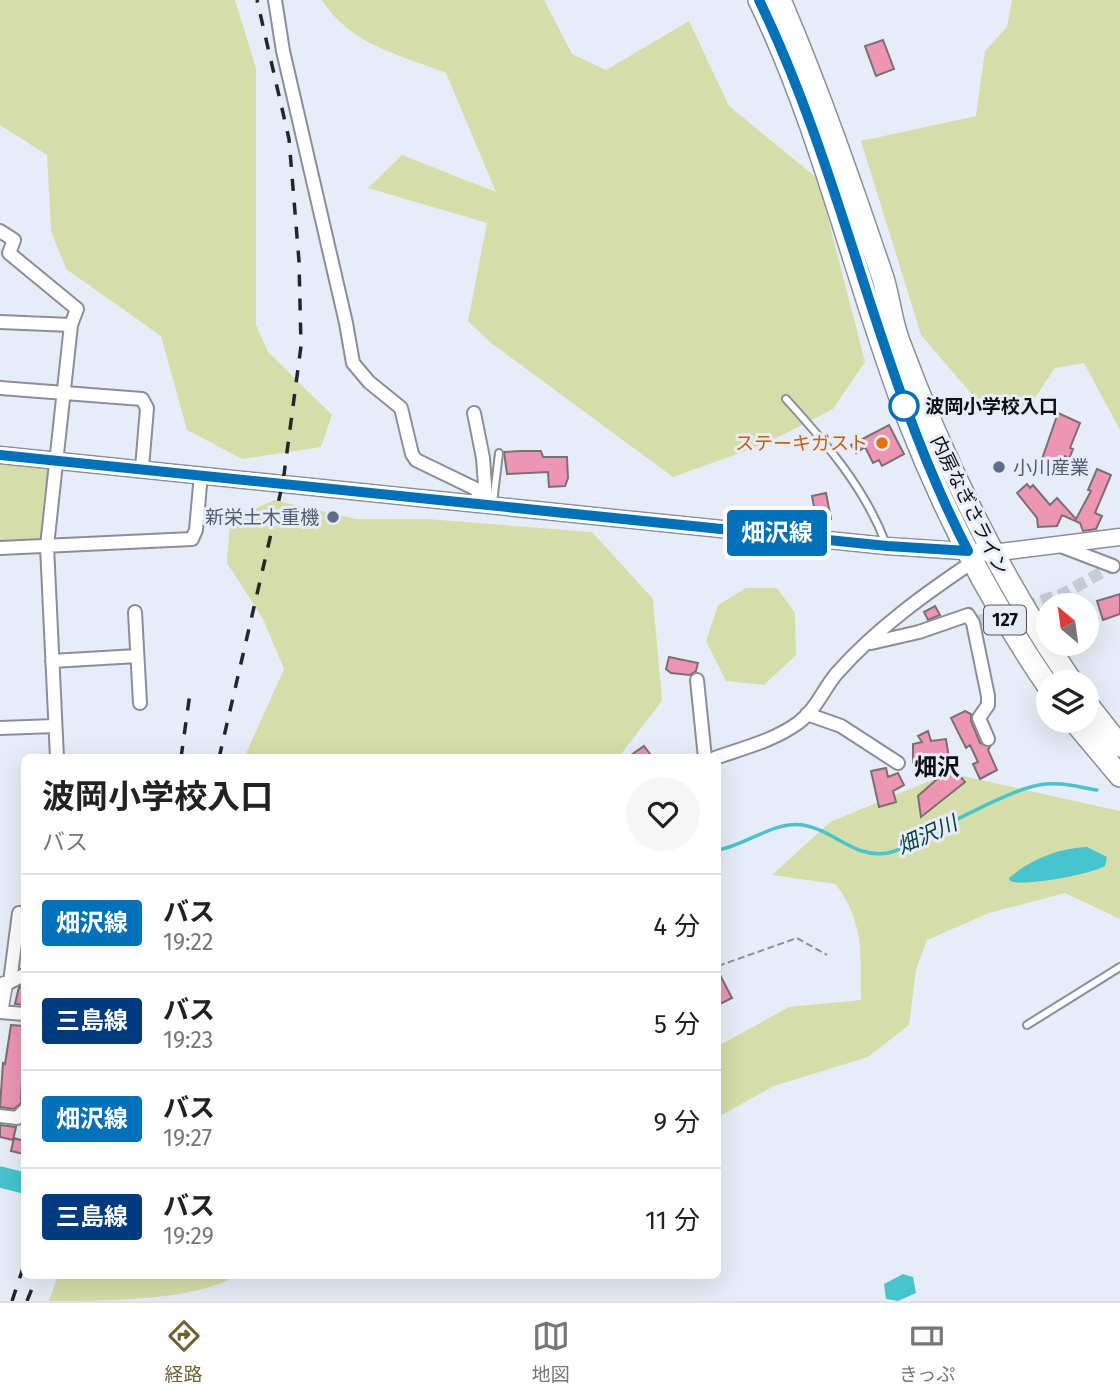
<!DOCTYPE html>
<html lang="ja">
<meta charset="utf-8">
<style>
:root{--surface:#fff;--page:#f6f6f6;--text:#222;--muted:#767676;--line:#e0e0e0;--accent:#70612f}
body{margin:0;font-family:"Fira Sans","Noto Sans JP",sans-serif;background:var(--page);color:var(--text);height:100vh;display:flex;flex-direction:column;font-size:26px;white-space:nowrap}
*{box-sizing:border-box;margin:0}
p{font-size:23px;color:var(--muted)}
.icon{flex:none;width:38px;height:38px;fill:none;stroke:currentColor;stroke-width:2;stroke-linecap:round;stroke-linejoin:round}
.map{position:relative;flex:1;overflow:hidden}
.drawer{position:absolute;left:21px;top:754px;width:700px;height:525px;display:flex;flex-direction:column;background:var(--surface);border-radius:10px;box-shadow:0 7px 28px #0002}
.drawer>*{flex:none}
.badge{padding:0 14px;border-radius:5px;font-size:24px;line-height:46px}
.needle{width:46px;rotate:331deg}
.controls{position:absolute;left:1036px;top:593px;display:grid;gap:14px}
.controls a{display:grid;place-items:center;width:63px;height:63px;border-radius:50%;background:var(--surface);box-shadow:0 7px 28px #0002;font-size:35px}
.map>.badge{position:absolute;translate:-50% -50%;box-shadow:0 0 0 4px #fff}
.round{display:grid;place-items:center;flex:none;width:74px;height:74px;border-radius:37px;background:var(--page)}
.headline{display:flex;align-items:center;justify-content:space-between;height:119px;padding:0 21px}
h1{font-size:33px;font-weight:700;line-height:52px}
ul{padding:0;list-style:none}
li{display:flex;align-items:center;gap:21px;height:98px;padding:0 21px;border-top:2px solid var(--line)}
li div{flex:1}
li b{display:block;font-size:26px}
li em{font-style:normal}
li .badge{min-width:77px;font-weight:700;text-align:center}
.tab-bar{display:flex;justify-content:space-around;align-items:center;height:98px;border-top:2px solid var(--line);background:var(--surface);font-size:19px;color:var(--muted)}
.tab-bar a{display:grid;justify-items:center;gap:4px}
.tab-bar .selected{color:var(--accent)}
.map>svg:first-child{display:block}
.green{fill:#d5dea8}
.water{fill:#46c4cf}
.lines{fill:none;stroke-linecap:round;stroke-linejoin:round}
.stream{stroke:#46c4cf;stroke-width:3.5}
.river{stroke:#46c4cf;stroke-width:21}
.building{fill:#ec96b4;stroke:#7b6f72;stroke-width:2}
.minor-tunnel{stroke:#c6ccd6;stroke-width:12;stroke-dasharray:12 6;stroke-linecap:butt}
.service-casing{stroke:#898e99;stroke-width:10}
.minor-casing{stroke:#898e99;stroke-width:16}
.tertiary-casing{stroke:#898e99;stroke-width:19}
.trunk-casing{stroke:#898e99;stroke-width:24}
.path{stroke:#8b9097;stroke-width:2;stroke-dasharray:7 3.5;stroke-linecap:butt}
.service{stroke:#fff;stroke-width:6}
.minor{stroke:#fff;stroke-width:12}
.tertiary{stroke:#fff;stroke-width:16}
.trunk{stroke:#fff;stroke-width:21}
.rail{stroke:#24262a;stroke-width:3.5;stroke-dasharray:12 12;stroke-linecap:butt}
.line-casing{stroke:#fff;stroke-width:16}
.line{stroke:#0072bc;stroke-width:10}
.stop-dot{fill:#fff;stroke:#0072bc;stroke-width:3.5}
.food-dot{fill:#e8710a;stroke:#e7edf8;stroke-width:2.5}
.service-dot{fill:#5c6f8a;stroke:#e7edf8;stroke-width:2.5}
.labels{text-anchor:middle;stroke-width:6;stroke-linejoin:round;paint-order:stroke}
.shield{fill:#e7edf8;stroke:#4e5257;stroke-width:2}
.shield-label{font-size:18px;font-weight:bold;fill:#0d0f12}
.stop-label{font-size:19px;font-weight:bold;fill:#0d0f12;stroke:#e7edf8;text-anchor:start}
.food-label{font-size:19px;fill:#c56008;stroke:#e7edf8;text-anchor:end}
.service-label{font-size:19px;fill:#4e5e75;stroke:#e7edf8;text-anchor:start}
.street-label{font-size:19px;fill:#0d0f12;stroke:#e7edf8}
.water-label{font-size:21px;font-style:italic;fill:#044044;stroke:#e7edf8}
.quarter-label{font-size:23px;font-weight:bold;fill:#0d0f12;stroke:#e7edf8}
</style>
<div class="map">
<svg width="1120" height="1301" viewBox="0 0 1120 1301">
<rect width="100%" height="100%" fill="#e7edf8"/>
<path class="green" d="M0,0H235L256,68V325L268,352L332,415L321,447L242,459L187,430L161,336L66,269L51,231L47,155L0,125Z
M322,0H544L572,54L606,70L689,21L729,106L818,179L865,362L833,409L765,444L673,477L491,343L468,321L487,223L368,188L402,155L496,192L446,73C400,55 349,44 322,0Z
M1012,0H1120V430L1084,363L1055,368L1022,417L986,411L921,335L861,141L976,116L985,51L1007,27Z
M0,455L55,458L47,546L0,548Z
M274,500L356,519H427L592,532L653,599L662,701L618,758H244L284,669L263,619L227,563L230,521Z
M746,588H777L795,613L796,655L764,685L726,681L706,641L718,605Z
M949,773L1120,811V919L1065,893L989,913L927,940L916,970L909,1025L868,1057L774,1086L718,1117V1046L789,1007L861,1000C860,951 865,926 836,884L772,875L830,822Z
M58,1276H236C194,1301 103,1301 49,1301Z"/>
<path class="water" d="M1087,847L1107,857L1105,866C1092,874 1024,887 1010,881L1009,878C1031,859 1059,848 1087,847Z
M903,1274L913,1277L916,1293L898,1301L886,1299L884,1284Z"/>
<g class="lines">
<path class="stream" d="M718,850C746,845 774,821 803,825C834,830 854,859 888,853C904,850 921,837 936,830C960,818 1014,789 1039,785C1058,781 1078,787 1097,790"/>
<path class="river" d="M0,1177L24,1183"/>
</g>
<path class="building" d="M883,40L894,69L876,76L865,46Z
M1058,413L1080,423L1070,448L1073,449L1069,459L1065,456L1059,470L1041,462Z
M889,425L904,454L882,466L879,460L873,463L865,447L856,453L851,445Z
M521,451H541L543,457H567L568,478L565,486L549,487L548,472L507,474L504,452Z
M1097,469L1111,475L1095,513L1102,516L1096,529L1083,531L1080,523L1062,515L1057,526L1038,527L1037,518L1017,493L1027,484L1030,488L1033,485L1050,505L1057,498L1076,519L1091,491L1088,490Z
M826,493L831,519L817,522L812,496Z
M1120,594V614L1103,620L1097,601Z
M935,606L940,615L928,620L924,612Z
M669,657L698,663L696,671L690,675L671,673L666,669Z
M965,711L971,714V721L980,743L990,747L988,750L997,770L980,779L973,764L978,762L970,745L966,748L951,718Z
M928,731L931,741L946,739L949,758L934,761L933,764L930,759L913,762V744L922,742L918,736Z
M644,746L653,758H627Z
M952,766L965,782L921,817L918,796Z
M886,768L888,777L898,773L904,785L893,791L896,802L879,807L871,771Z
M718,971L732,998L718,1005Z
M24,985V1005L15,1004L19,987Z
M11,1025L24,1026L21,1103L14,1109L0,1107L3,1063L5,1064Z
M0,1125L16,1127L13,1140L0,1137Z
M14,1138L24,1141V1154L11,1151Z"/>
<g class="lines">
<path class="minor-tunnel" d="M973,623L1063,594L1113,566"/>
<g class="service-casing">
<path id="service" d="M786,399C826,443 865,488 886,544
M493,503L499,453
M1027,1025L1120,967"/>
</g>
<g class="minor-casing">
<path id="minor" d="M275,0L283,51L346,323L353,363L369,382L401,408L412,454L416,460L476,489L482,502
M0,231L14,240L9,253
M9,253L77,309L71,325L47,546L57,758
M0,322L71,325
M0,388L142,399L147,408L142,468
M474,413L483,458L486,499
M1058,545L1113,566
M0,548L192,539L196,530L201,474
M135,612L140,703
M871,643L919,632L968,615L973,623L988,696V705L979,718L988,739
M52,661L137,656
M697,680L705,758
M807,714L841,726L898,763
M0,728L55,726
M715,758C743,748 773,741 798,723C816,710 824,688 837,673C876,629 926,593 974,561
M10,982L19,913
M4,985L24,975
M0,1012L24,1014
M0,1116L17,1118L24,1111"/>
</g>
<g class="tertiary-casing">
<path id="tertiary" d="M0,455L887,546L992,553L1120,537
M0,1007L4,985"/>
</g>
<g class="trunk-casing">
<path id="trunk" d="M759,0C824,134 855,281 908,419C945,514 991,603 1048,686
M780,0C819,91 851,184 883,278C889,298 891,319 898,339C943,461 998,575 1072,682
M1087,704L1120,746
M1074,721L1120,776"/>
</g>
<path class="path" d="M718,966L797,938L827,955"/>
<use href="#service" class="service"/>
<use href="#minor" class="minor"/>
<use href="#tertiary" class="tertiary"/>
<use href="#trunk" class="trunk"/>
<path class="rail" d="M181,758L190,693
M219,758L283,482L301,346L299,261L289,139L257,0
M12,1301L24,1265
M27,1301L37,1276"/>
</g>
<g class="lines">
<g class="line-casing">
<path id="line" d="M0,455L887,546L968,551C877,375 845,178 759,0"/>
</g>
<use href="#line" class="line"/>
</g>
<circle class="stop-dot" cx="904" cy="406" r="14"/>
<circle class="food-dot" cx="882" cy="443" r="7"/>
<g class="service-dot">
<circle cx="999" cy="467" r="7"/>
<circle cx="333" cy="517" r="7"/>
</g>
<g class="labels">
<rect class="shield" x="984" y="605.5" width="42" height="29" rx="5"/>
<g class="shield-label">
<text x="1005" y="626">127</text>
</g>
<g class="stop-label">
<text x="925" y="413">波岡小学校入口</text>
</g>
<g class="food-label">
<text x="868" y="450">ステーキガスト</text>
</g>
<g class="service-label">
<text x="1013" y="474">小川産業</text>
<text x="319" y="524" text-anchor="end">新栄土木重機</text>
</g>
<g class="street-label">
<text transform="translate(970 505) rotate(64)" y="7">内房なぎさライン</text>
</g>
<g class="water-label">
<text transform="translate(927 835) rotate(-24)" y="7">畑沢川</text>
</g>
<g class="quarter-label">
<text x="937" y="775">畑沢</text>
</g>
</g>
</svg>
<div class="controls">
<a><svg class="needle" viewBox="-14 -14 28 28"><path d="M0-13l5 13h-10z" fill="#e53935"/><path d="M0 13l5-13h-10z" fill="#767676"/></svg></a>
<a><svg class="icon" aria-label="layers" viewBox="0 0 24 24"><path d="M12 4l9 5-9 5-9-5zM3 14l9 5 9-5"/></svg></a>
</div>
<b class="badge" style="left:777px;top:533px;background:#0072bc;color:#fff">畑沢線</b>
<section class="drawer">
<div class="headline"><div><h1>波岡小学校入口</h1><p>バス</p></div><a class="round"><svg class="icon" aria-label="heart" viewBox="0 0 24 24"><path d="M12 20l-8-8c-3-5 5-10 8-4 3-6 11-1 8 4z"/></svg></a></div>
<ul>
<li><span class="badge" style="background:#0072bc;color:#fff">畑沢線</span><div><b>バス</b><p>19:22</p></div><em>4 分</em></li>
<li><span class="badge" style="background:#003b80;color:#fff">三島線</span><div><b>バス</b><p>19:23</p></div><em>5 分</em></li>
<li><span class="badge" style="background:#0072bc;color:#fff">畑沢線</span><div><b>バス</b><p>19:27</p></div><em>9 分</em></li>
<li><span class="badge" style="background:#003b80;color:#fff">三島線</span><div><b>バス</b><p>19:29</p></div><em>11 分</em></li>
</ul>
</section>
</div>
<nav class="tab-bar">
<a class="selected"><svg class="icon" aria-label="directions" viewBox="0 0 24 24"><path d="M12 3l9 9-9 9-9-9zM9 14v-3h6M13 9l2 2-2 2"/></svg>経路</a>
<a><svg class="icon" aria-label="map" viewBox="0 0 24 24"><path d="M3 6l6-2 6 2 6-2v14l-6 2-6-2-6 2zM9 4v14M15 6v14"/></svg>地図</a>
<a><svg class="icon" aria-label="tickets" viewBox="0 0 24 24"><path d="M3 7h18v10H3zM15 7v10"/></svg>きっぷ</a>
</nav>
